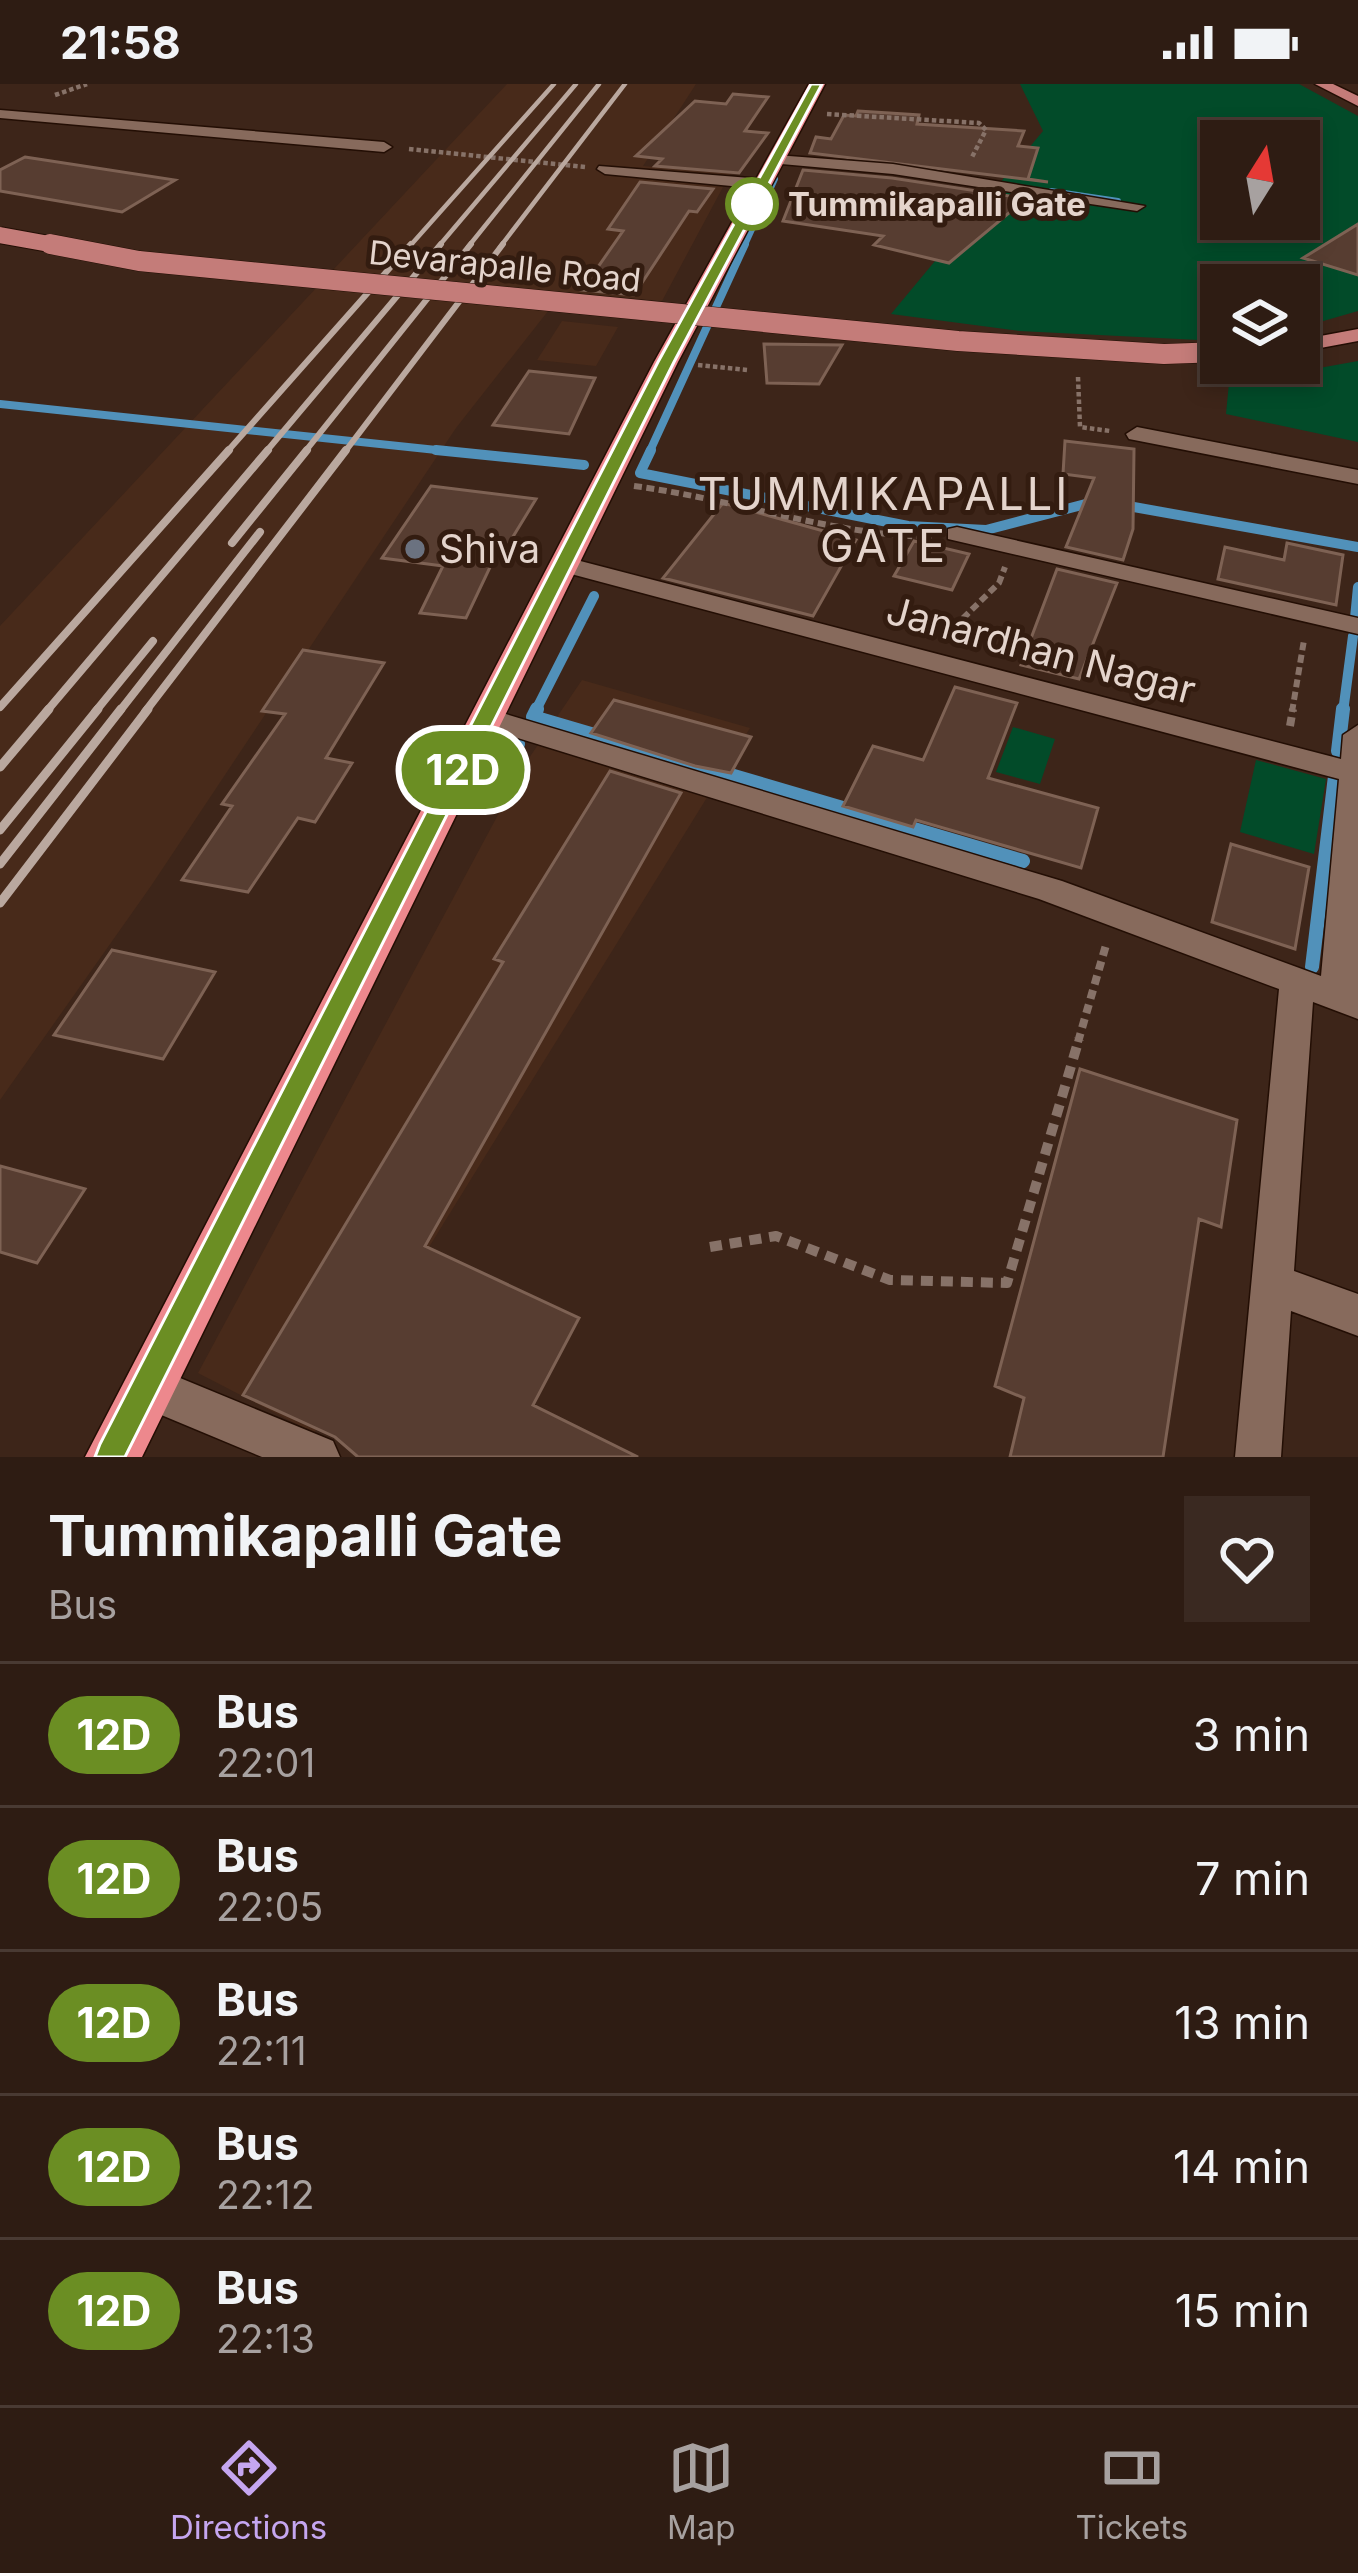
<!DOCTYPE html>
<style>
:root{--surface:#2e1c13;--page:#3a2921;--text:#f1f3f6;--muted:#a7a1a0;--line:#493a33;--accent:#c5a6f0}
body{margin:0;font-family:Inter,sans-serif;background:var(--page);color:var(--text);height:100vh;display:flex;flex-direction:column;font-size:45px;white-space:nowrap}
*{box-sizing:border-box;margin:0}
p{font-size:39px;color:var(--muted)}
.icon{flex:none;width:66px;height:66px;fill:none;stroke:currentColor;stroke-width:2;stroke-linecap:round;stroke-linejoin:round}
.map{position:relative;height:1373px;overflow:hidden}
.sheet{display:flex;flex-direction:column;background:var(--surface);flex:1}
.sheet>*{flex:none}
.badge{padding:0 24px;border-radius:39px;font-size:42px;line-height:78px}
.needle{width:78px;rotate:11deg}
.fabs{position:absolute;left:1200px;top:36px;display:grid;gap:24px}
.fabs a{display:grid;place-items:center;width:120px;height:120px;border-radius:0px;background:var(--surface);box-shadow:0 6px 18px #0003,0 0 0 3px var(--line);font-size:60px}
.map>.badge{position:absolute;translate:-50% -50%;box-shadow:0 0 0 6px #fff}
.round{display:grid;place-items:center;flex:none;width:126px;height:126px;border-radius:0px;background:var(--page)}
.headline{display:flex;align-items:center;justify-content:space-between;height:204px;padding:0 48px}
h1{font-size:57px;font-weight:700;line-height:90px}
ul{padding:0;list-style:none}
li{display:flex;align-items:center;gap:36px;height:144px;padding:0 48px;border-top:3px solid var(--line)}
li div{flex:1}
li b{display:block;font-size:45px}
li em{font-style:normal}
li .badge{min-width:132px;font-weight:700;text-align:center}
.status{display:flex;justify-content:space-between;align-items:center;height:84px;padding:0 60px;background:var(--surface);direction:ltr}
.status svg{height:33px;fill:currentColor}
.dock{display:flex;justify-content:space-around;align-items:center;height:168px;border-top:3px solid var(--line);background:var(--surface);font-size:33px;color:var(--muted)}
.dock a{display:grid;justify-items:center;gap:6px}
.dock .selected{color:var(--accent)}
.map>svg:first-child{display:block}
.built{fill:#482a1a}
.green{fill:#024b29;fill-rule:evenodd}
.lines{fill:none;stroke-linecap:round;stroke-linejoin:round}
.stream-far3{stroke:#5191ba;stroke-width:6}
.stream-far2{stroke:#5191ba;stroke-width:8}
.stream-far1{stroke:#5191ba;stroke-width:10}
.stream{stroke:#5191ba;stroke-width:14}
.building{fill:#573d31;stroke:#7e6254;stroke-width:3}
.minor-casing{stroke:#230e04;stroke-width:3}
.major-casing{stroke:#230e04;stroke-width:3}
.highway-casing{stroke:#230e04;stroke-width:3}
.path-far3{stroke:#877268;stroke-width:4.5;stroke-dasharray:4.5 3;stroke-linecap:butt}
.path-far2{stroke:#877268;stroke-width:6;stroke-dasharray:8 4.5;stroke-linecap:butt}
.path-far1{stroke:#877268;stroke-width:8;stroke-dasharray:9 6;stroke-linecap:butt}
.path{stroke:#877268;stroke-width:10;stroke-dasharray:12 8;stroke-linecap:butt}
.minor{fill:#876a5c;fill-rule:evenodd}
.major{fill:#c47c79;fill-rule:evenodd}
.highway{fill:#ed888d;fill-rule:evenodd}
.rail-far3{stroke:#baa89f;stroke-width:4.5}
.rail-far2{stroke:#baa89f;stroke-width:6}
.rail-far1{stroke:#baa89f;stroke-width:8}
.rail{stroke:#baa89f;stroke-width:9}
.major-bridge-far1-casing{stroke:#230e04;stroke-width:18;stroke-linecap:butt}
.major-bridge-casing{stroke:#230e04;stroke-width:21;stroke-linecap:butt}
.major-bridge-far1{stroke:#c47c79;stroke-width:16}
.major-bridge{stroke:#c47c79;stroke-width:20}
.line{fill:#6b8e23;stroke:#fff;stroke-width:3}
.stop-dot{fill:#fff;stroke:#6b8e23;stroke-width:6}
.worship-dot{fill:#6b7280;stroke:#331c10;stroke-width:4.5}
.labels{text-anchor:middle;stroke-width:10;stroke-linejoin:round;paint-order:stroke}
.far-stop-label{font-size:33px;font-weight:bold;fill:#e4d4cc;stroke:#331c10;text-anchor:start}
.far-street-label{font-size:33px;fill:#e4d4cc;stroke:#331c10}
.poi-label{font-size:39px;fill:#e4d4cc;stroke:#331c10;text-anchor:start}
.street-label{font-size:39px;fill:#e4d4cc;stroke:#331c10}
.quarter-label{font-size:45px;letter-spacing:3px;fill:#e4d4cc;stroke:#331c10}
</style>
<div class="status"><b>21:58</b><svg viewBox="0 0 49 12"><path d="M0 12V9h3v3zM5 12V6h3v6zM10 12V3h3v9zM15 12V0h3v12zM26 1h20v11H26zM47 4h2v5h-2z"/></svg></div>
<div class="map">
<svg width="1358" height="1373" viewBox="0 0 1358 1373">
<rect width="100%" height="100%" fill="#3d2519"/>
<path class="built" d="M507,0H696L643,82L687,86L708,43L753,47L662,217L563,208L456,344L151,802L0,1016V542Z
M562,237L618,243L596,282L537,276Z
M582,596L750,644L314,1349L198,1289L527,677Z"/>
<path class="green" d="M1020,0H1299L1358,32V227L1299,244V201H1221L1219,257L1019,247L891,230L1043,47ZM1221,57H1299V135H1221Z
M1358,277V358L1226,330L1230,288H1297Z
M1013,643L1055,655L1040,700L996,688Z
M1256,676L1326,695L1314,770L1240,748Z"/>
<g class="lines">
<path class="stream-far3" d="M1051,107L1118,117
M744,163L775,95"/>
<path class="stream-far2" d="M0,320L465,369
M649,369L745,160"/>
<path class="stream-far1" d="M436,366L584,381
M651,366L640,389L908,442L986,446L1097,417
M1117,420L1358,463
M1355,534L1358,503
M535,628L594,512
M1343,628L1353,552"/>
<path class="stream" d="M537,625L533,633L1023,777
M515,666L518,660
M1338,667L1343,625
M1312,883L1335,692"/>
</g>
<path class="building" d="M733,10L768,13L745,47L768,49L739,89L655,82L662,75L636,72L695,17L726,20Z
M858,27L919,31L917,40L1024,47L1018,62L1038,64L1028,95L1048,98L810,69L816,53L831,55L844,31L856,32Z
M25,73L175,96L122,128L0,107V86Z
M803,86L892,94L1036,116L1027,131L1010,128L949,179L874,161L883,152L783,137Z
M640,98L713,105L697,128L689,127L634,211L582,206L623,147L608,145Z
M1358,140V191L1303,174Z
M764,260L842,261L819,300L767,299Z
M529,287L595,294L569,350L493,341Z
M1065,357L1134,365L1133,445L1123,476L1066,463L1094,394L1063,390Z
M431,402L536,415L508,461L501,460L466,534L420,529L443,482L382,474Z
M723,419L856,456L813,532L663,494Z
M914,457L969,470L952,506L894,492Z
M1287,459L1343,471L1336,521L1218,495L1225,463L1284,476Z
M1057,485L1117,499L1079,595L1021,581Z
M303,566L384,579L326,674L352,679L315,738L298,734L248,808L182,796L232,722L222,720L285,630L262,627Z
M955,603L1017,619L988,694L1098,724L1081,784L916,736L913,743L843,722L873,662L923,676Z
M614,616L751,653L731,689L695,682L591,649Z
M610,687L681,709L425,1162L579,1234L533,1321L638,1373H358L335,1353L243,1311L503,878L494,875Z
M1231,760L1309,783L1295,865L1212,838Z
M112,866L215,888L163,975L54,951Z
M1080,985L1237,1036L1221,1143L1199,1135L1163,1373H1010L1024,1314L995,1302Z
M0,1082L85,1105L37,1179L0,1168Z"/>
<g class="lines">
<g class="minor-casing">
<path id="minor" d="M0,26L384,58L392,63L384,68L0,34Z
M776,71L893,80L1145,122L1137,127L893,90L770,79L768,76Z
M599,82L763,95L771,100L763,105L605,90L597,85Z
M1137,343L1358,386V400L1129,355L1126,350Z
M957,443L1358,534V550L948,455V445Z
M565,473L1341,675L1343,651L1358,641V935L1313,918L1294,1187L1358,1210V1252L1291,1227L1281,1373H1235L1279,905L1039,815L479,642L475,635L489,625L1062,797L1321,892L1339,695L556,486L552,481Z
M151,1282L333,1357L340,1373H262L135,1320L129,1304L135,1288Z"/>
</g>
<g class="major-casing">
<path id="major" d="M1315,0H1333L1358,12V22Z
M1358,245V257L1299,268V256Z"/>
</g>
<g class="highway-casing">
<path id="highway" d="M809,0H825L678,278L142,1373H85L654,278Z"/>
</g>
<path class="path-far3" d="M55,11L87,0
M827,30L979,39L986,46L971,75
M409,65L585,83
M698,281L747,286
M1078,293L1080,343L1110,347"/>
<path class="path-far2" d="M634,402C733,415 832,451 932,453
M945,552L999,499L1005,483
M1292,628L1304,556"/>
<path class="path-far1" d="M1290,642L1293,625
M1078,958L1106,861"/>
<path class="path" d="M710,1163L776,1152L890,1196L1007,1199L1079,955"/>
<use href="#minor" class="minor"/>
<use href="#major" class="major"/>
<use href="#highway" class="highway"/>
<path class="rail-far3" d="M409,163L554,0
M438,163L576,0
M468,163L599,0
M500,163L625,0"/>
<path class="rail-far2" d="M226,369L411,160
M265,369L441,160
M304,369L471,160
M344,369L503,160"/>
<path class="rail-far1" d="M232,459L307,366
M0,623L229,366
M46,628L268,366
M95,628L153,557
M119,628L260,448
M145,628L346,366"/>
<path class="rail" d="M0,683L49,625
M0,746L98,625
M0,780L121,625
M0,819L148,625"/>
<g class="major-bridge-far1-casing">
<path id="major-bridge-far1" d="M0,151L66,163"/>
</g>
<g class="major-bridge-casing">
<path id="major-bridge" d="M50,160L139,177L958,257L1164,270L1221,268"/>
</g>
<use href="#major-bridge-far1" class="major-bridge-far1"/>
<use href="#major-bridge" class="major-bridge"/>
</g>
<path class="line" d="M811,0H822L674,278L125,1373H95L100,1360L658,278Z"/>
<circle class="stop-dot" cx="752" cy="120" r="24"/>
<circle class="worship-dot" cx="415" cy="465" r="12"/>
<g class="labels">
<g class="far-stop-label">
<text x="788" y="132">Tummikapalli Gate</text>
</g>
<g class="far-street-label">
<text transform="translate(505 182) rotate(6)" y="12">Devarapalle Road</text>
</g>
<g class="poi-label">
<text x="439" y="479">Shiva</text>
</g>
<g class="street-label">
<text transform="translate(1041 566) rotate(15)" y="14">Janardhan Nagar</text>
</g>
<g class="quarter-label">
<text x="884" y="426">TUMMIKAPALLI<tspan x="884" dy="52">GATE</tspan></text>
</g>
</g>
</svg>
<div class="fabs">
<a><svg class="needle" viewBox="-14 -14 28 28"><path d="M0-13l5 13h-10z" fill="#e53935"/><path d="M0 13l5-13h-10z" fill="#a7a1a0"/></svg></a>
<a><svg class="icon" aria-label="layers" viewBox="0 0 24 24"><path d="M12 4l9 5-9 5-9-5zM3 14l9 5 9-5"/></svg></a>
</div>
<b class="badge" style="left:463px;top:686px;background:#6b8e23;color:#fff">12D</b>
</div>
<section class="sheet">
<div class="headline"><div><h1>Tummikapalli Gate</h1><p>Bus</p></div><a class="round"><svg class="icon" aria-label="heart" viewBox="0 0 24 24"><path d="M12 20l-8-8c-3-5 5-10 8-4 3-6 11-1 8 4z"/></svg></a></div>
<ul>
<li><span class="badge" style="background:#6b8e23;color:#fff">12D</span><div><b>Bus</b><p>22:01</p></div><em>3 min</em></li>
<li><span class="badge" style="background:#6b8e23;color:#fff">12D</span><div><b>Bus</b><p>22:05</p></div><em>7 min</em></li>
<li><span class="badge" style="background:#6b8e23;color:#fff">12D</span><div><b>Bus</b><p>22:11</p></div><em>13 min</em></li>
<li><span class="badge" style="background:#6b8e23;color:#fff">12D</span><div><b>Bus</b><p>22:12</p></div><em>14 min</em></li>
<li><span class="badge" style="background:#6b8e23;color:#fff">12D</span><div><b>Bus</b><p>22:13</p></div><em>15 min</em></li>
</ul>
</section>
<nav class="dock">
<a class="selected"><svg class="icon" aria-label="directions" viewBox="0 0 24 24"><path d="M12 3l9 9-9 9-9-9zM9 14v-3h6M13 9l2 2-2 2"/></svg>Directions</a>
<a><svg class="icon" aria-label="map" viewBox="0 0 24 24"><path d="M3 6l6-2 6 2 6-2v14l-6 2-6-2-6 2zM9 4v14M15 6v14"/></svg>Map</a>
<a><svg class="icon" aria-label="tickets" viewBox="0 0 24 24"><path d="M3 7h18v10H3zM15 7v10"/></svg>Tickets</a>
</nav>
